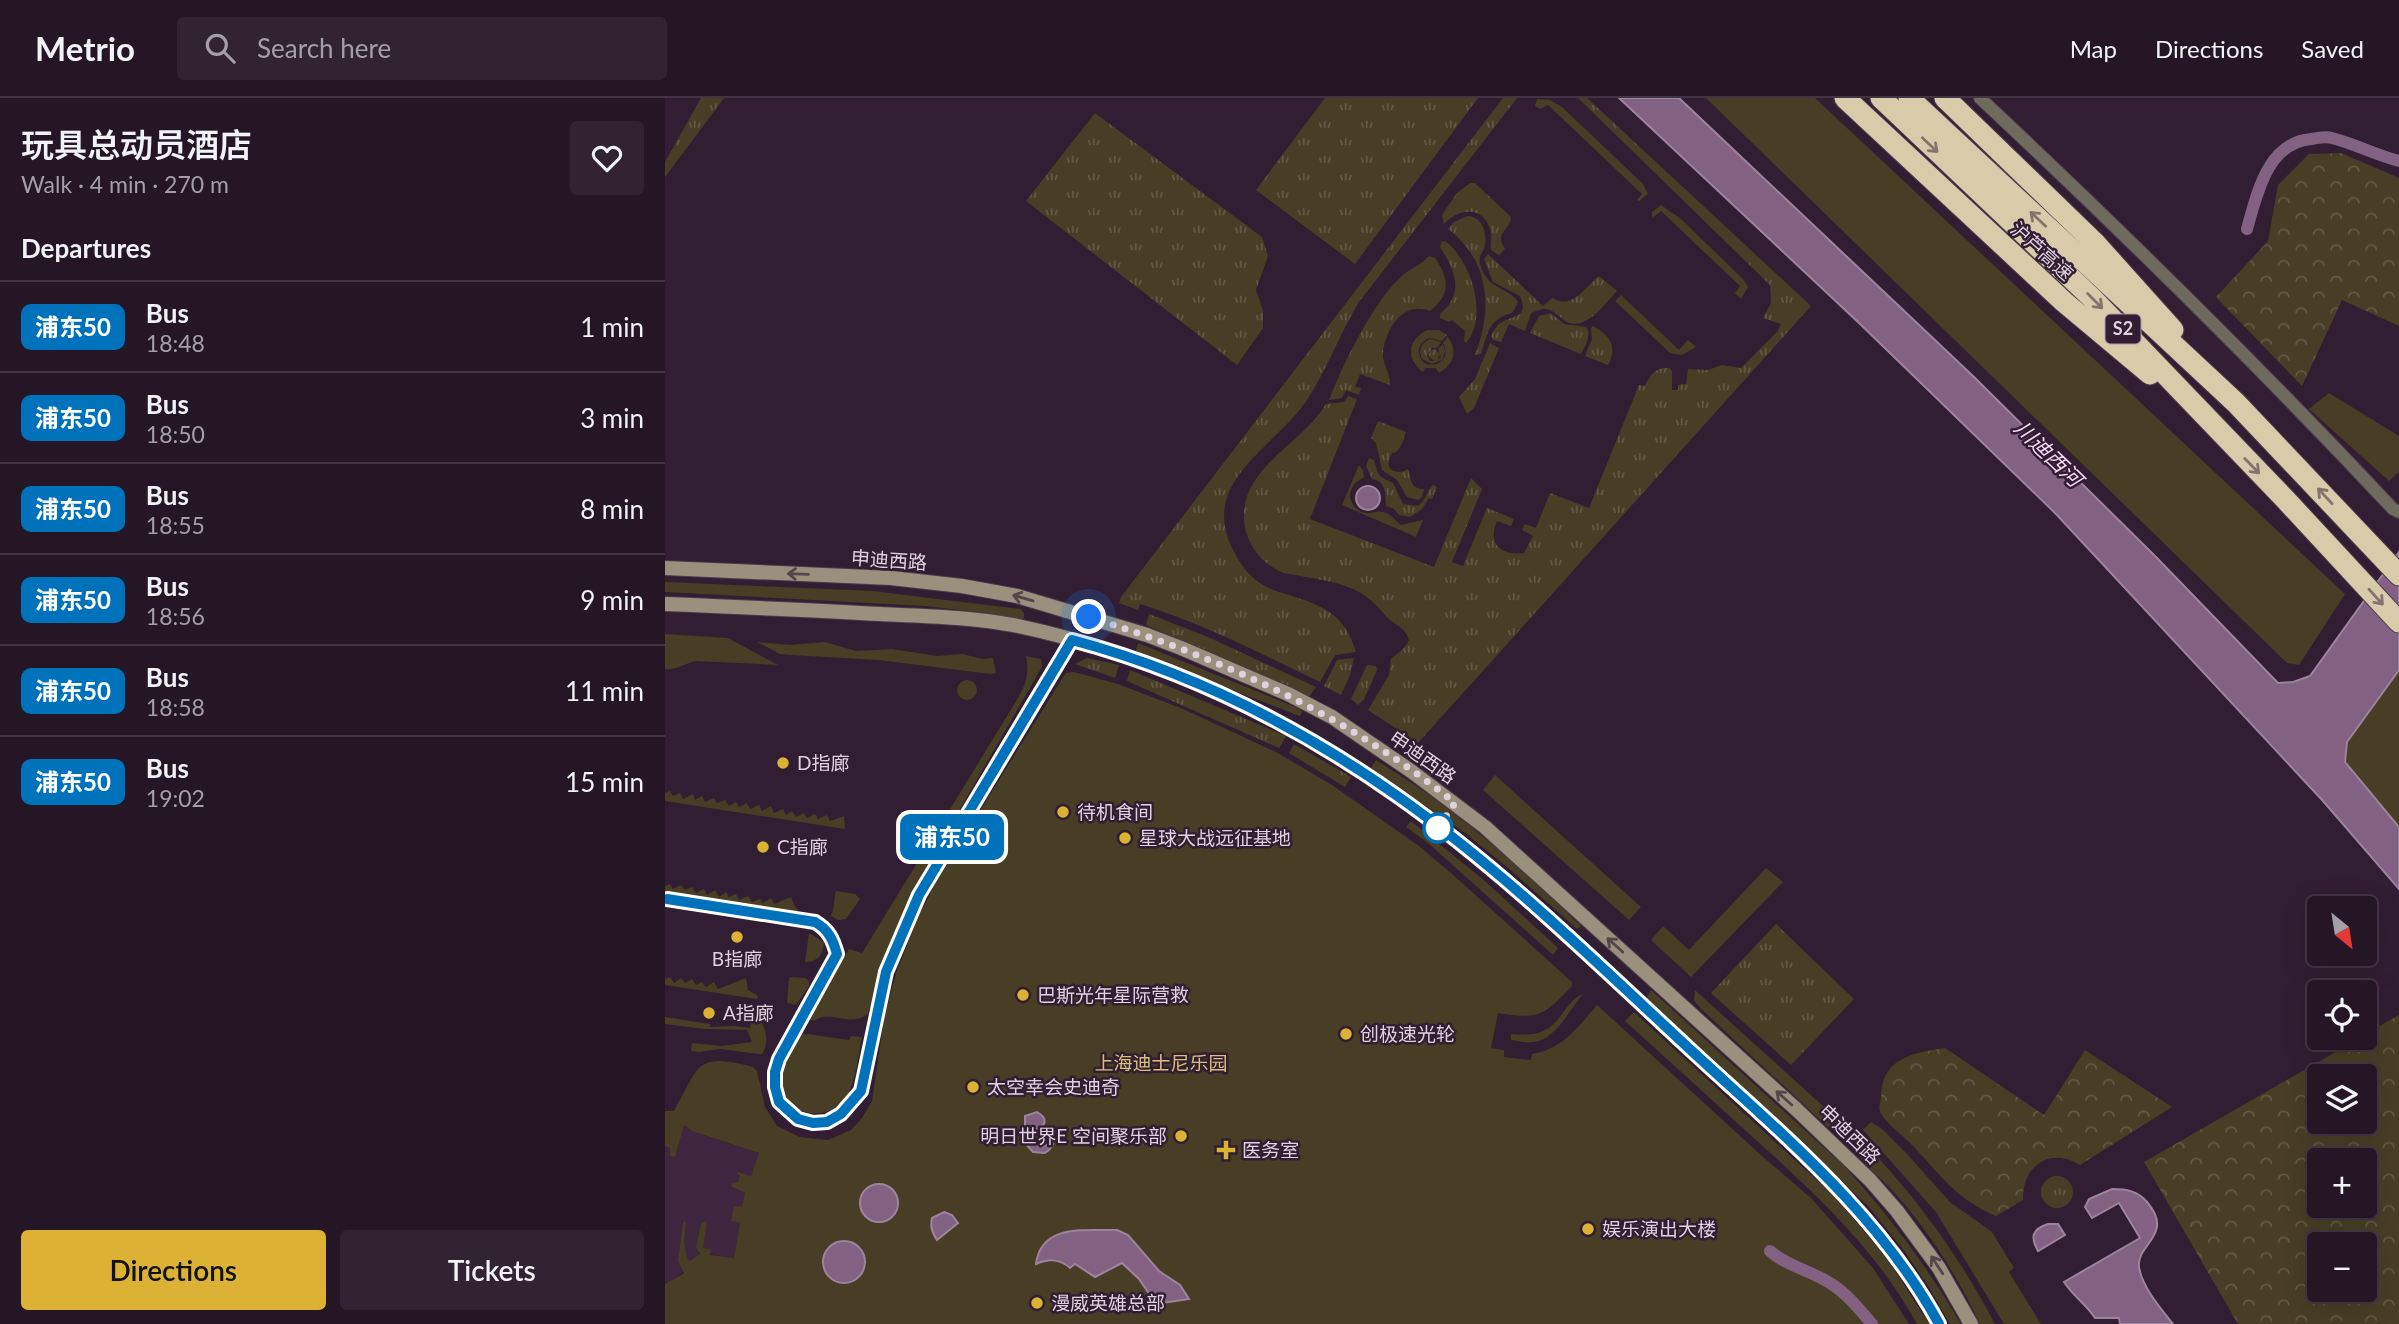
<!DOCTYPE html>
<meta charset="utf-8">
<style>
:root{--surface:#251626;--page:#312332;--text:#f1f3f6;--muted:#a39fa7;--line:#423543;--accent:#dbb233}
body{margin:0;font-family:Lato,"Noto Sans SC",sans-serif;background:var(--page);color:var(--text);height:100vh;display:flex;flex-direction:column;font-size:26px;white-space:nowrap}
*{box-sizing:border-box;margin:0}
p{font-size:23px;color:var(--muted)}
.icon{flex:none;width:38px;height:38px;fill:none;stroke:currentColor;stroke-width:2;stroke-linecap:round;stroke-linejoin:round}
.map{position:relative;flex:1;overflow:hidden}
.panel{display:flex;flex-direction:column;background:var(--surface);width:665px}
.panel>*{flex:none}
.badge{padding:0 14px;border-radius:10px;font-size:24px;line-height:46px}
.needle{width:46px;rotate:150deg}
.fabs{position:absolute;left:1642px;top:798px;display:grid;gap:14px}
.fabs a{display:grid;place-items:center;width:70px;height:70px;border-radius:7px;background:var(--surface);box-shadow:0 7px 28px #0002,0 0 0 2px var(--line);font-size:35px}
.you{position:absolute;width:35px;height:35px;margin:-18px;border:5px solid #fff;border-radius:50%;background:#1a73e8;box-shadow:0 0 0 10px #1a73e833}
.map>.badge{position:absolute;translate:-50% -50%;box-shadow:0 0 0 4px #fff}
h2{padding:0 21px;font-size:26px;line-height:63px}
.round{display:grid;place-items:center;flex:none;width:74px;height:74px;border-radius:7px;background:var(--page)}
.summary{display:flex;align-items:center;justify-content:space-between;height:119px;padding:0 21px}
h1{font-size:33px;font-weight:600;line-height:52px}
.action{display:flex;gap:14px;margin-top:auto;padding:14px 21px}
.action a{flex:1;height:80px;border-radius:7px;background:var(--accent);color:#111;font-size:28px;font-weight:600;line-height:80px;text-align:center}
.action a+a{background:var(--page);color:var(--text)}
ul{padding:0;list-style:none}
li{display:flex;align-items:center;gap:21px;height:91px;padding:0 21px;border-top:2px solid var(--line)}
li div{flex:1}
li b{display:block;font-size:26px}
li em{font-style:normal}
li .badge{min-width:77px;font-weight:700;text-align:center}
header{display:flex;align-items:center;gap:42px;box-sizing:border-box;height:98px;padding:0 35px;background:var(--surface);border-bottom:2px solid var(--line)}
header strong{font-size:33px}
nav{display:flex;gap:38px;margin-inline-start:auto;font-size:24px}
.search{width:490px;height:63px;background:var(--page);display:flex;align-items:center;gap:18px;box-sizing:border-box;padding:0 24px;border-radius:7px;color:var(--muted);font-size:26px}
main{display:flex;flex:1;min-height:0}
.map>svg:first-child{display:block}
.built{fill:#3d263e}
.grass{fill:url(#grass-tufts)}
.forest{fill:url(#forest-crowns);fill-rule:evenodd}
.green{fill:#473e25}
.water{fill:#826183;stroke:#9e839f;stroke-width:2}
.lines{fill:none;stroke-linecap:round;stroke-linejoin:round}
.canal{stroke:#826183;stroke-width:12}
.street-casing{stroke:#4d3b4e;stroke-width:14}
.secondary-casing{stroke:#4d3b4e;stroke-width:16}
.highway-casing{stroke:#4d3b4e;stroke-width:23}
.street{stroke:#6f6a5e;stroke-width:12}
.secondary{stroke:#99917d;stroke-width:14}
.highway{stroke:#d7cbaa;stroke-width:21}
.oneway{stroke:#84746e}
.oneway2{stroke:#55464c}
.line-casing{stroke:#fff;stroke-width:16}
.line{stroke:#0072bc;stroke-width:10}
.walk{stroke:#dfd2df;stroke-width:7;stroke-dasharray:0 12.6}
.poi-dot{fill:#dbb233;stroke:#311e32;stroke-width:2.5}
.stop-dot{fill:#fff;stroke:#0072bc;stroke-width:3.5}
.labels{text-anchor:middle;stroke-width:5;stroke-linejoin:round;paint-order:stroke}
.shield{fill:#311e32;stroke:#ab9cab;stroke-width:2}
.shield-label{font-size:18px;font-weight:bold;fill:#dfd2df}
.street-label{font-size:19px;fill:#dfd2df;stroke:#311e32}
.poi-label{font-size:19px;fill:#dfd2df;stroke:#311e32;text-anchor:start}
.park-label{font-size:19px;fill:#dabf77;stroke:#311e32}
.water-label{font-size:21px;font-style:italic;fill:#f9d8fa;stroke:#311e32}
</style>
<header>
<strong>Metrio</strong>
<div class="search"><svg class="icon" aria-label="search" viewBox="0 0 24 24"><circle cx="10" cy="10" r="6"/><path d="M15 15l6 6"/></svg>Search here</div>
<nav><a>Map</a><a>Directions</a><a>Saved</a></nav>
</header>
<main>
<section class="panel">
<div class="summary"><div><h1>玩具总动员酒店</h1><p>Walk · 4 min · 270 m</p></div><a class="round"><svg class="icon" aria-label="heart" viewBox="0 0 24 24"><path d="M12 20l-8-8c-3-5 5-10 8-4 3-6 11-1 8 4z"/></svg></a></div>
<h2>Departures</h2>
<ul>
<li><span class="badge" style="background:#0072bc;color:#fff">浦东50</span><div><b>Bus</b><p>18:48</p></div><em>1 min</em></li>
<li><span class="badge" style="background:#0072bc;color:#fff">浦东50</span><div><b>Bus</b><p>18:50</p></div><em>3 min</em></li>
<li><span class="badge" style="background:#0072bc;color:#fff">浦东50</span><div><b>Bus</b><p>18:55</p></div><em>8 min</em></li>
<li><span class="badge" style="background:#0072bc;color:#fff">浦东50</span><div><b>Bus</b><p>18:56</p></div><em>9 min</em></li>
<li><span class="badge" style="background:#0072bc;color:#fff">浦东50</span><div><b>Bus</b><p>18:58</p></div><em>11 min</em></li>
<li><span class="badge" style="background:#0072bc;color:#fff">浦东50</span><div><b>Bus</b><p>19:02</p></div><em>15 min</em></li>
</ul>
<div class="action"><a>Directions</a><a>Tickets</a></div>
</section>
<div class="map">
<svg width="1734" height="1226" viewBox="0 0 1734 1226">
<defs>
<pattern id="grass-tufts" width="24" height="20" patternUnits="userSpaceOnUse" patternTransform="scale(1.75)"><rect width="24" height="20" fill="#473e25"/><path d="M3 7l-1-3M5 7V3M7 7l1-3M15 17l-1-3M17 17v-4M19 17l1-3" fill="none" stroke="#615944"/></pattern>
<pattern id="forest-crowns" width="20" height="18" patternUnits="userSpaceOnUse" patternTransform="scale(1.75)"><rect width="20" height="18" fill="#473e25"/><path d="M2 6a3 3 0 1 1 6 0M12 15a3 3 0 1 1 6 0" fill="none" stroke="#615944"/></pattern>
</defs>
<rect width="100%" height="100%" fill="#311e32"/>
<path class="built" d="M0,1020L19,1027L27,1033L94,1055L80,1095L69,1161L45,1156L0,1186Z"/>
<path class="grass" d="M36,0H59L0,79V64Z
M660,0H813L690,166L591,92Z
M838,0H852L694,204C675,235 663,269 644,299C612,350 531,382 569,454C579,473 591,486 611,493C651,506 678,510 691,554L670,557L655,584C595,555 539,526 475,506L473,512L454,505L456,499Z
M913,0H922L1146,208L753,645L703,612L724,577L726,561L738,551L744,543C741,528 729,528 720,517C696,487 673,485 636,478C630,476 622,477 616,474C581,457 568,417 589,384C608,354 642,337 661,306L679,304L683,298L692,301L645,421L769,469L806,380L817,391L787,464L798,468L822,410L849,421L846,428L832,423C822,446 836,458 859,455L868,438L857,432L860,426L871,430L885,395L924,410L974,287L980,288C985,277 990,269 1004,270L1007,273V292H1013V287L1021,286L1023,271L1043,272L1057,267L1076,270L1112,234L1116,226L1098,220L1106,205L1105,187Z
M430,15L597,139L603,158L591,192L598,212V230L572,267L361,103Z
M805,85H810L846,119C845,134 829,133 840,151L834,157L826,152C825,146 827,140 826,135C821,108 794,109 779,126L777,117L792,95Z
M802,118C816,118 822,133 820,146C819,155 813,157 815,166C823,193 841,187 853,204L848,214C823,223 824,231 816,256L810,257C828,211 825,163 783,131L789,124Z
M780,143C806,162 824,218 801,245L799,243L800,233L787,222L784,224L775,220V216C800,196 790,171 775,149L776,144Z
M823,156L878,208L887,200C908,212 919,190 934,178L952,193C940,205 922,233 902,224C894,220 887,209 877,211C873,212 870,214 866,215L860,233L844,226L836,244L828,242L826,238C827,236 831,229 833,227C845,216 865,222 855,198L828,184L819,161Z
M764,158L770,160C784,180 786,197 765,213C738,203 721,230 718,255C717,266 726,276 725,287L695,276L690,289L696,290L694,297L681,292L677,300L664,302C678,266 709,202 738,177C748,169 755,168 764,158Z
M886,215L899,226L921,229C927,237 920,248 916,256L865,235L874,218Z
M928,228C945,237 953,249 943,267L920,258L927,241L926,230Z
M763,232H774L782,237L777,243L765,240C752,244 750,258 761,266C776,270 785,258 778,245L783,239C793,253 789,266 774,275L771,270H760L758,274C740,261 743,240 763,232Z
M765,241L776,244L772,250H767L762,257L765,263H769L763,258L766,252L770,251L775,256L773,261L769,264L776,259L773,251L778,246L780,253L777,262L767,266L757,261C753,252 756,245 765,241Z
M825,245L834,250L809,310L802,316L794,299L810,281Z
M713,323L741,334C739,339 737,348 733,352C726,359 729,349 725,360C719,374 734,377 743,371C746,381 745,391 759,391L757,399L753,402L742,399L732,382L717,372L711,345L706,340Z
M704,360L709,362C714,380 712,377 728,385L738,406L753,408C761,402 762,393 768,387L772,389L767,401L764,400L757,411L745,419L734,417L729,411L721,408C720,397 722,383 707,381L701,368Z
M484,516L543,539L651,589L644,599L481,527Z
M422,560L454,567L450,580L410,566Z
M689,560L685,577L676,597L659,588L672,562Z
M702,567L711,568L712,572L699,601L693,607L686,601Z
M465,572L621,638L614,650L462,583Z
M629,646L686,679L680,689L624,655Z
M1111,826L1189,901L1126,967L1046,895Z
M1376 1094a16 16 0 1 1 32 0a16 16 0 1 1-32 0Z"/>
<path class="forest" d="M1676,55L1734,80V228L1677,202L1637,288L1551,199L1603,143L1613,87L1644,56Z
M1734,917V1226H1573L1479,1064L1695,940H1699V937ZM1654,978H1699V1024H1654ZM1699,1062V1108H1654V1062ZM1699,1146V1192H1654V1146Z
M1280,950L1379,1017L1420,952L1507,1009L1415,1067C1385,1048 1357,1068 1358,1102L1331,1118C1292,1101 1278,1080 1250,1050C1240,1039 1224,1028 1216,1016C1213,1010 1215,1006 1216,1000C1216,960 1247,955 1280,950Z"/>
<path class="green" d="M1041,0H1150L1680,496L1634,567L1622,565Z
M872,1L885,2L897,9L978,86L983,96L974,103L972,102L977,96L883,7L875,11L870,8Z
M996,107L1016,121L1079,182L1083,189L1076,201L1070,195L1075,188L996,113L988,119L987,118V114Z
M956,197L1014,252L1023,242L1031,249L1017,257L1005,255L950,203Z
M1664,295L1734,338V374L1724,383L1644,311Z
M694,367L698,372L699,379C695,382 689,385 687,390C681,400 690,414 701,415C707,416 712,412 718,414C725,415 730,422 736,427L758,422L751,439L677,407Z
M0,484L208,493L356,511L359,515V520L355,522L314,514L260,508L0,494Z
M0,536L63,540L113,567L31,563C21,565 9,573 0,571Z
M92,544L125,547L160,544L191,553L227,551L272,558L297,556L318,561L328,560L331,575L325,576L213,562L126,557L115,556Z
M473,545L633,610L637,614L635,618L470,555Z
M361,558L376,561L377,569L247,794L228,838L203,916C184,930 164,911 149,923L144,921L184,851L197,855L350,605C360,588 365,578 361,558Z
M1734,572V729L1680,664L1682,644Z
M409,574L453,586L518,611L611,654L667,687L754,748L786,775L907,884V888C879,917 875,922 833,915L826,950L839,952V959L866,962L867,956C898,951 913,929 932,907L1097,1058L1146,1100L1208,1170L1244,1226H0V1186L19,1175L13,1163L18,1125L19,1123L21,1125L19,1143L22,1161L25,1163L35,1156L31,1149L36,1126L42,1123L38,1150L46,1151L45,1157L69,1160L75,1125L66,1123L69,1108L77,1109L80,1095L66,1088L67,1085L73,1084L75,1077L72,1076V1074L86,1078L94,1055L27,1033L19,1027L10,1059L5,1058V1050L0,1048V1013H9C35,967 30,954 88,969L92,973L100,1009L112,1028L135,1039L163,1042L186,1032L197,1020L207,1003L219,921L231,875L252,822L272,782L395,584L401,575Z
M292 592a10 10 0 1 1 20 0a10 10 0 1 1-20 0Z
M711,662C785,707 854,766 916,828L912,831L842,769L800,735L706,670Z
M830,677L976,809L964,822L818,692Z
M5,693L8,698L15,695L18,701L28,696L30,702L37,698L40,704L49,700L52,705L60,702L64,708L71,704L74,709L82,705L85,711L94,707L97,713L106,708L109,715L118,711L121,717L127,713L131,719L139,715L142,720L150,716L153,721L162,717L165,723L179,718L180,731L0,703V695Z
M746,723L820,783L893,850L888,857L763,745L741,729Z
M1101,770L1118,784L1026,879L986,842L998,828L1024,852Z
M5,786L8,791L16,787L20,792L27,789L31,795L39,791L42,797L50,792L54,799L61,794L64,799L71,796L74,802L83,798L87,804L95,801L98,805L106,800L109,806L126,799L130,809L133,811L131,815H127L0,795V788Z
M171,793L190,796L195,801L181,821L173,822L166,818C170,809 169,797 171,793Z
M144,835L159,844C158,857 153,864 140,864Z
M5,879L9,885L16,880L20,885L27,881L31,887L37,884L41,889L49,884L53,891L81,880L83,892L93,898L92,901L0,887V881Z
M127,879L140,880L144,883V888L131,907L122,905L124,880Z
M986,892L1179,1068C1224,1117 1262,1168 1296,1226H1285L1265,1191L1240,1154L1203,1108L981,901Z
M1030,893H1031L1179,1027L1173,1030L1163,1029L1035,910L1029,902Z
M918,896C905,911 890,943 868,944C861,945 853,943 846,942V936C869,938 883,936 897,916C903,908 909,899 918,896Z
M969,914L1169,1098L1220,1157L1264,1226H1252C1212,1153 1152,1097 1091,1042C1047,1002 1004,963 960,923Z
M0,919L45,926V929L70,928L85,930L87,919H94C101,931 105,944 97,956H93L56,951L34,954L26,953L27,945L57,948L87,944L82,932L40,931L0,926Z
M135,935L184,942L186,938L197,939C193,958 191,987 179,1002C159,1027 115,1016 117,981C118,965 128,950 135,935Z
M1206,1024L1217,1031L1242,1056L1285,1104L1327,1134L1349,1170L1344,1174L1376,1226H1339L1271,1114L1198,1032Z
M1192,1039C1205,1049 1215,1062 1226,1074C1267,1121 1301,1171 1330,1226H1315C1290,1173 1256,1120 1214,1079C1202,1068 1188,1057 1192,1039Z"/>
<path class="water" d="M954,0H1014L1308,278L1491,459L1613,585L1628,584L1645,578L1734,454V572L1682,644L1680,664L1734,729V791L1658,703L1391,416L1194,225Z
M691 400a12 12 0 1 1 24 0a12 12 0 1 1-24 0Z
M372,1014C377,1017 381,1020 379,1026L369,1033L366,1043L376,1049L384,1046L387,1035C391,1044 388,1050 380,1055L368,1054L360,1045V1018Z
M195 1105a19 19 0 1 1 38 0a19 19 0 1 1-38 0Z
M1447,1091C1461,1091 1473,1093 1482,1104C1510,1137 1471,1146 1474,1169C1477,1189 1496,1211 1508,1226H1455L1454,1220H1430C1421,1206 1408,1198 1399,1184L1475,1140L1454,1105L1427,1120L1420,1109L1424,1101Z
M279,1114L287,1117L293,1125L272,1142C267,1134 265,1129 267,1120Z
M1383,1126H1393L1400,1137L1373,1153C1365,1139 1367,1131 1383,1126Z
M452,1132L463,1137L494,1173L515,1187L524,1201L491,1206L474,1181L457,1165L430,1179L410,1166L405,1170C394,1160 383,1161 371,1166C376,1125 421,1133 452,1132Z
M158 1164a21 21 0 1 1 42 0a21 21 0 1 1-42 0Z"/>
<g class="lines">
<path class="canal" d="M1582,131C1592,96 1602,45 1646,41C1653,40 1661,38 1667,40C1690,46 1711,57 1734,63
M1105,1153C1123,1169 1148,1173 1168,1187C1183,1197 1195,1212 1207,1226"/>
<g class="street-casing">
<path id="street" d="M1315,0C1457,133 1595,269 1728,411L1734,414"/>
</g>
<g class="secondary-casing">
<path id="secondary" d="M0,470L226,480L297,488L352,498L482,537L516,550L623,596L667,619L746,673L820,729L1131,1011L1205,1082L1232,1113L1274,1170L1306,1226
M0,506C72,509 144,512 215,516C261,518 308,519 353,528C489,557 618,617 730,697C831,768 921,854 1010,938C1106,1026 1211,1110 1274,1226"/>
</g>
<g class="highway-casing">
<path id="highway" d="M1180,0L1399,204L1485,276
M1216,0L1427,200L1620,401L1734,524
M1244,0L1571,305L1734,477
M1280,0L1430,145L1508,232"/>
</g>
<use href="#street" class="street"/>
<use href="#secondary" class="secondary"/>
<use href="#highway" class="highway"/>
</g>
<defs><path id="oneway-shaft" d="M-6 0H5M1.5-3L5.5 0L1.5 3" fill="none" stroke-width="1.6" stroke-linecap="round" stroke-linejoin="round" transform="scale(1.75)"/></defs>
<g class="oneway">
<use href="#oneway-shaft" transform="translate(1265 47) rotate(43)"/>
<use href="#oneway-shaft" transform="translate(1373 121) rotate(-137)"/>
<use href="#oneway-shaft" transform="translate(1430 203) rotate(45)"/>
<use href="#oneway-shaft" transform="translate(1587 368) rotate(46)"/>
<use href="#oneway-shaft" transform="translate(1660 398) rotate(-133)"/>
<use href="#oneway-shaft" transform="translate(1711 499) rotate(48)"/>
</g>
<g class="oneway2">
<use href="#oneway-shaft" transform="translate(133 476) rotate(-178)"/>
<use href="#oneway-shaft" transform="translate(358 500) rotate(-164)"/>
<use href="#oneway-shaft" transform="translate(950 847) rotate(-138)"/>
<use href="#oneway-shaft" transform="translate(1119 1000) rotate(-138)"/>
<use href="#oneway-shaft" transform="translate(1272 1167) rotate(-123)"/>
</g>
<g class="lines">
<g class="line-casing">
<path id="line" d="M2,801L150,824C164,832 168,842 172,856L114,961L110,974V989L114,1004L133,1021L148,1025L162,1024L176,1016L196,993L221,874L254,797L407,542C523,573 633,628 731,697C838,772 934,867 1029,955C1119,1038 1215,1117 1274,1226"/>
</g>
<use href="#line" class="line"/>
<path class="walk" d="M424,519C558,561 680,616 790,705L773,730"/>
</g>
<g class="poi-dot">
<circle cx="118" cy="665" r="7"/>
<circle cx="398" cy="714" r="7"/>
<circle cx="460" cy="740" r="7"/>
<circle cx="98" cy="749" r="7"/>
<circle cx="72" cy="839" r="7"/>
<circle cx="358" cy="897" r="7"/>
<circle cx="44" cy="915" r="7"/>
<circle cx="681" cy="936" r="7"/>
<circle cx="308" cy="989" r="7"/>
<circle cx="516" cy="1038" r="7"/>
<path d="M557.5 1041.5h7v7h7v7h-7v7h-7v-7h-7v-7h7z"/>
<circle cx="923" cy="1131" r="7"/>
<circle cx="372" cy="1205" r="7"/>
</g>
<circle class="stop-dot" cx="773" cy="730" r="14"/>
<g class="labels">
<rect class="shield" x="1440.5" y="216.5" width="35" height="29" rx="5"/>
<g class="shield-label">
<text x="1458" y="237">S2</text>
</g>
<g class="street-label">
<text transform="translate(1377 153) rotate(42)" y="7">沪芦高速</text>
<text transform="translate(224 462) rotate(4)" y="7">申迪西路</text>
<text transform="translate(758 659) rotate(35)" y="7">申迪西路</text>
<text transform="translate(1185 1036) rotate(44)" y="7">申迪西路</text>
</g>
<g class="poi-label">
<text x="132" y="672">D指廊</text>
<text x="412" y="721">待机食间</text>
<text x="474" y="747">星球大战远征基地</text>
<text x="112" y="756">C指廊</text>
<text x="72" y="868" text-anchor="middle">B指廊</text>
<text x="372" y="904">巴斯光年星际营救</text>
<text x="58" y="922">A指廊</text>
<text x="695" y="943">创极速光轮</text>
<text x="322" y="996">太空幸会史迪奇</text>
<text x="502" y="1045" text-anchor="end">明日世界E 空间聚乐部</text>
<text x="577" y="1059">医务室</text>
<text x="937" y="1138">娱乐演出大楼</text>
<text x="386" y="1212">漫威英雄总部</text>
</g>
<g class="park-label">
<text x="496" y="972">上海迪士尼乐园</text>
</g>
<g class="water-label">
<text transform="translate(1383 356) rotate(44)" y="7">川迪西河</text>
</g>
</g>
</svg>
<div class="fabs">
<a><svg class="needle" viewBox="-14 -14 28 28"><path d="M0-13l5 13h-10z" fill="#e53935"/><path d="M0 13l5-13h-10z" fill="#a39fa7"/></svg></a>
<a><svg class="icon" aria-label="locate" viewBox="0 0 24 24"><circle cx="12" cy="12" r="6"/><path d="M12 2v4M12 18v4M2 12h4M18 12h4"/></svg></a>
<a><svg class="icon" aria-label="layers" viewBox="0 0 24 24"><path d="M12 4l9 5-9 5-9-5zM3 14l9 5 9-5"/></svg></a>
<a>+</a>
<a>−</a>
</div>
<div class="you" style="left:424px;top:519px"></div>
<b class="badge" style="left:287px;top:739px;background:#0072bc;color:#fff">浦东50</b>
</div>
</main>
